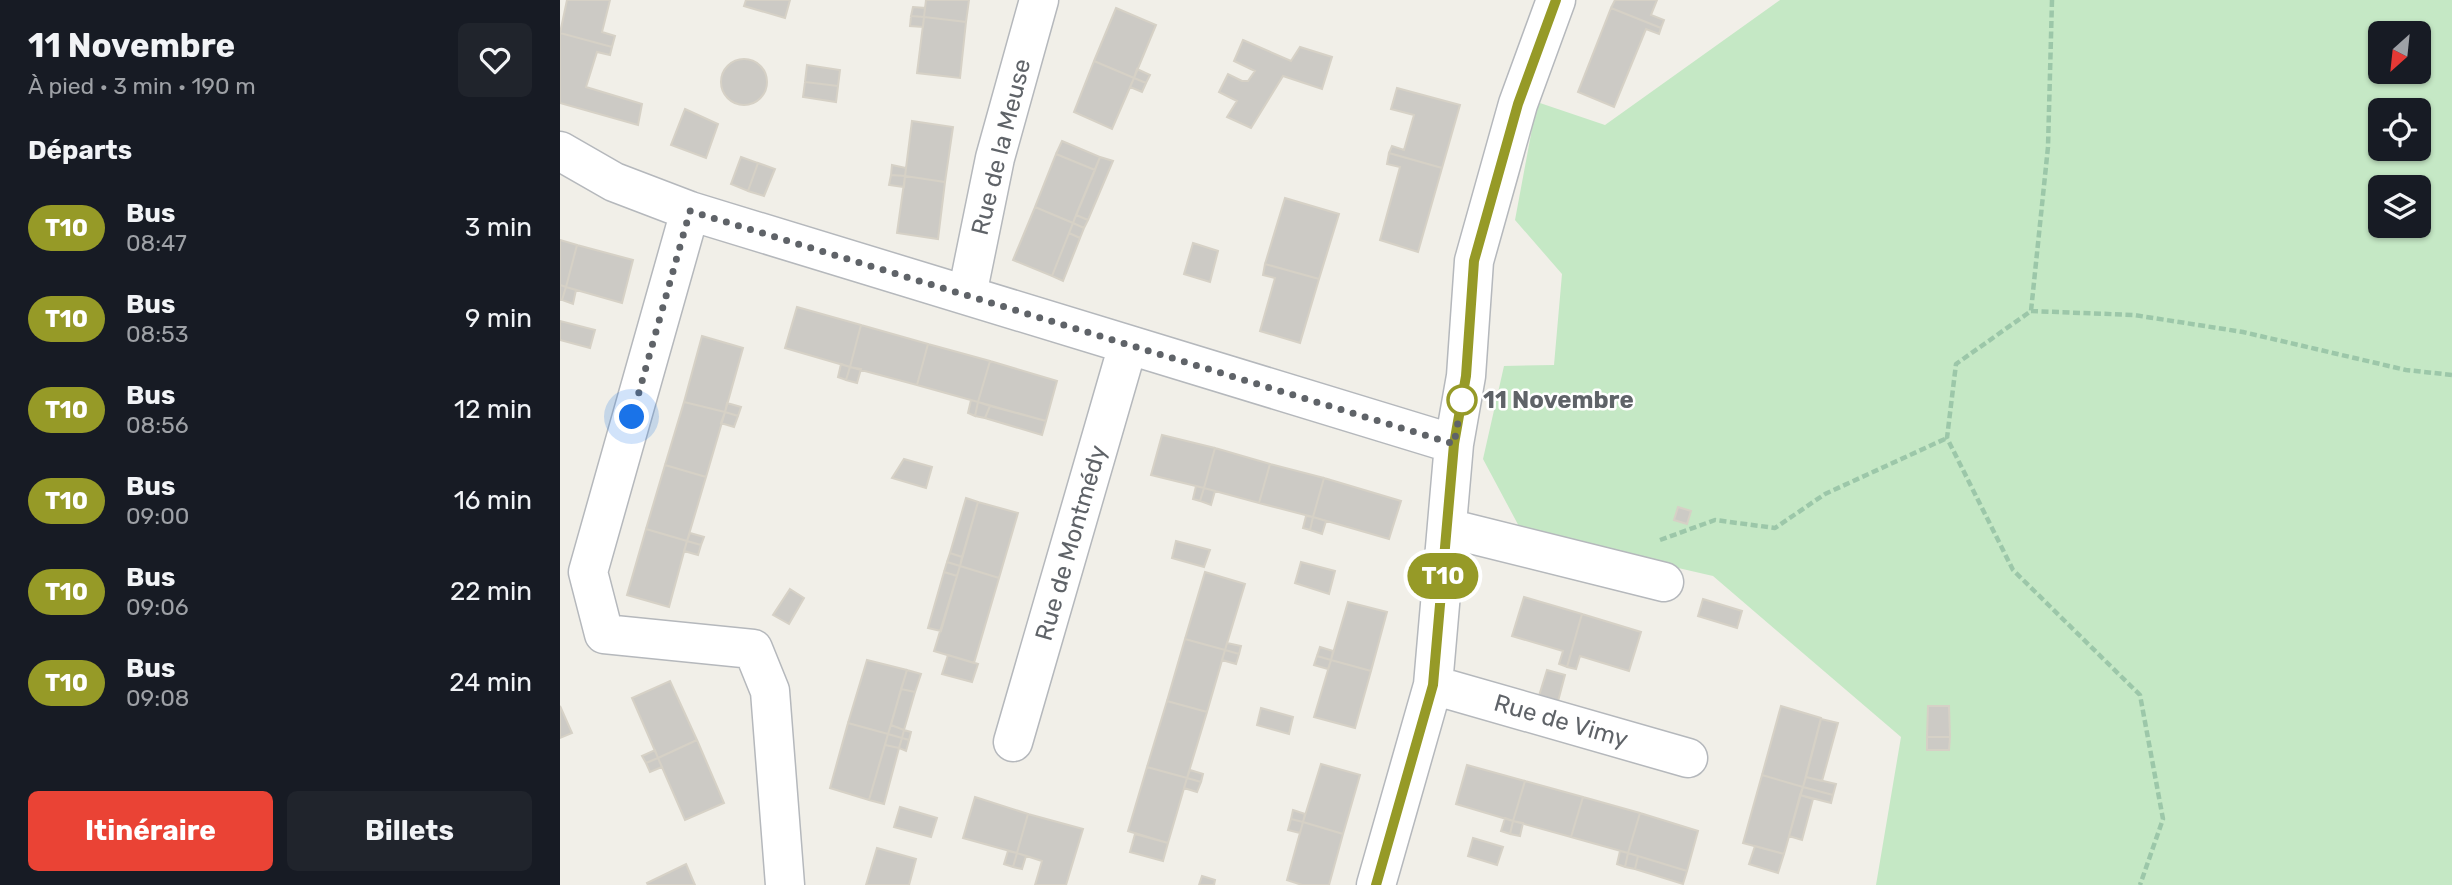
<!DOCTYPE html>
<html lang="fr">
<meta charset="utf-8">
<style>
:root{--surface:#171b24;--page:#20242c;--text:#f1f3f6;--muted:#9ea1a6;--accent:#ea4335}
body{margin:0;font-family:Rubik,sans-serif;background:var(--page);color:var(--text);height:100vh;display:flex;flex-direction:column;font-size:26px;white-space:nowrap}
*{box-sizing:border-box;margin:0}
p{font-size:23px;color:var(--muted)}
.icon{flex:none;width:38px;height:38px;fill:none;stroke:currentColor;stroke-width:2;stroke-linecap:round;stroke-linejoin:round}
.map{position:relative;flex:1;overflow:hidden}
.panel{display:flex;flex-direction:column;background:var(--surface);width:560px}
.panel>*{flex:none}
.badge{padding:0 14px;border-radius:23px;font-size:24px;line-height:46px}
.needle{width:46px;rotate:207deg}
.buttons{position:absolute;left:1808px;top:21px;display:grid;gap:14px}
.buttons a{display:grid;place-items:center;width:63px;height:63px;border-radius:10px;background:var(--surface);box-shadow:0 2px 5px #0004;font-size:35px}
.you{position:absolute;width:35px;height:35px;margin:-18px;border:5px solid #fff;border-radius:50%;background:#1a73e8;box-shadow:0 0 0 10px #1a73e833}
.map>.badge{position:absolute;translate:-50% -50%;box-shadow:0 0 0 4px #fff}
h2{padding:0 28px;font-size:26px;line-height:63px}
.round{display:grid;place-items:center;flex:none;width:74px;height:74px;border-radius:10px;background:var(--page)}
.overview{display:flex;align-items:center;justify-content:space-between;height:119px;padding:0 28px}
h1{font-size:33px;font-weight:700;line-height:52px}
.action{display:flex;gap:14px;margin-top:auto;padding:14px 28px}
.action a{flex:1;height:80px;border-radius:10px;background:var(--accent);color:#fff;font-size:28px;font-weight:700;line-height:80px;text-align:center}
.action a+a{background:var(--page);color:var(--text)}
ul{padding:0;list-style:none}
li{display:flex;align-items:center;gap:21px;height:91px;padding:0 28px}
li div{flex:1}
li b{display:block;font-size:26px}
li em{font-style:normal}
li .badge{min-width:77px;font-weight:700;text-align:center}
main{display:flex;flex:1;min-height:0}
.map>svg:first-child{display:block}
.green{fill:#c5e8c5;fill-rule:evenodd}
.building{fill:#cccac5;stroke:#d6d1c6;stroke-width:2}
.lines{fill:none;stroke-linecap:round;stroke-linejoin:round}
.street-casing{stroke:#b5b8bc;stroke-width:41}
.path{stroke:#9cc7a9;stroke-width:4.5;stroke-dasharray:7 3.5;stroke-linecap:butt}
.street{stroke:#fff;stroke-width:38}
.line-casing{stroke:#fff;stroke-width:16}
.line{stroke:#969a27;stroke-width:10}
.walk{stroke:#5f6368;stroke-width:7;stroke-dasharray:0 12.6}
.stop-dot{fill:#fff;stroke:#969a27;stroke-width:3.5}
.labels{text-anchor:middle;stroke-width:5;stroke-linejoin:round;paint-order:stroke}
.street-label{font-size:24px;fill:#5f6368;stroke:#fff}
.stop-label{font-size:24px;font-weight:bold;fill:#5f6368;stroke:#fff;text-anchor:start}
</style>
<main>
<section class="panel">
<div class="overview"><div><h1>11 Novembre</h1><p>À pied · 3 min · 190 m</p></div><a class="round"><svg class="icon" aria-label="heart" viewBox="0 0 24 24"><path d="M12 20l-8-8c-3-5 5-10 8-4 3-6 11-1 8 4z"/></svg></a></div>
<h2>Départs</h2>
<ul>
<li><span class="badge" style="background:#969a27;color:#fff">T10</span><div><b>Bus</b><p>08:47</p></div><em>3 min</em></li>
<li><span class="badge" style="background:#969a27;color:#fff">T10</span><div><b>Bus</b><p>08:53</p></div><em>9 min</em></li>
<li><span class="badge" style="background:#969a27;color:#fff">T10</span><div><b>Bus</b><p>08:56</p></div><em>12 min</em></li>
<li><span class="badge" style="background:#969a27;color:#fff">T10</span><div><b>Bus</b><p>09:00</p></div><em>16 min</em></li>
<li><span class="badge" style="background:#969a27;color:#fff">T10</span><div><b>Bus</b><p>09:06</p></div><em>22 min</em></li>
<li><span class="badge" style="background:#969a27;color:#fff">T10</span><div><b>Bus</b><p>09:08</p></div><em>24 min</em></li>
</ul>
<div class="action"><a>Itinéraire</a><a>Billets</a></div>
</section>
<div class="map">
<svg width="1892" height="885" viewBox="0 0 1892 885">
<rect width="100%" height="100%" fill="#f1efe8"/>
<path class="green" d="M1220,0H1892V885H1316L1341,737L1153,576L962,532L923,459L944,366L994,365L1002,274L955,220L977,102L1045,125ZM1820,33H1858V72H1820ZM1820,110H1858V149H1820ZM1820,187H1858V226H1820Z"/>
<path class="building" d="M7,0H50L42,32L55,36L52,47L0,33Z
M186,0H230L225,18L184,6Z
M366,0H409L406,22L364,17Z
M1055,0H1097L1091,15L1104,20L1101,28L1051,8Z
M353,7L365,8L364,17L351,16Z
M556,8L596,25L574,78L534,61Z
M1051,8L1101,28L1099,34L1086,29L1054,107L1018,92Z
M351,16L364,17L363,27L350,26Z
M364,17L406,22L400,78L357,73Z
M0,33L52,47L50,55L37,52L26,87L82,104L78,125L0,103Z
M683,40L731,61L740,47L772,57L762,89L723,76L691,128L667,117L677,101L659,92L668,74L682,81H688L695,71L674,61Z
M161 82a23 23 0 1 1 46 0a23 23 0 1 1-46 0Z
M534,61L574,78L552,129L514,112Z
M247,65L280,70L278,86L245,82Z
M577,69L590,75L586,83L574,78Z
M574,78L586,83L582,92L570,87Z
M245,82L278,86L276,102L243,97Z
M837,88L900,105L882,168L829,153L832,146L844,150L854,115L831,109Z
M125,109L158,124L146,158L111,145Z
M352,121L393,127L385,182L345,176Z
M502,141L540,157L535,170L496,154Z
M829,153L882,168L858,252L820,240L840,167L827,164Z
M496,154L535,170L513,223L475,207Z
M181,157L198,163L188,191L171,184Z
M540,157L553,161L528,220L516,215Z
M198,163L215,169L204,196L188,191Z
M332,165L346,168L345,176L331,175Z
M331,175L345,176L344,187L329,185Z
M345,176L385,182L378,239L337,233Z
M725,198L779,214L759,279L705,264Z
M475,207L513,223L492,276L453,260Z
M516,215L528,220L524,228L513,223Z
M513,223L524,228L520,238L509,233Z
M509,233L520,238L503,281L492,276Z
M0,240L17,245L6,287L0,285Z
M633,243L658,251L650,282L624,274Z
M17,245L73,260L62,303L6,287Z
M705,264L759,279L740,343L700,331L715,278L703,275Z
M0,285L6,287L2,300H0Z
M6,287L16,290L13,304L2,300Z
M237,307L301,325L290,367L225,348Z
M0,321L35,330L30,348L0,340Z
M301,325L368,344L357,385L290,367Z
M142,336L183,348L165,412L124,402Z
M368,344L430,361L418,402L357,385Z
M430,361L497,381L486,421L418,402Z
M281,364L290,367L286,380L278,377Z
M290,367L301,369L297,383L286,380Z
M411,400L418,402L415,416L408,413Z
M124,402L165,412L146,477L105,465Z
M418,402L430,406L425,418L415,416Z
M167,403L181,407L178,416L165,412Z
M430,406L486,421L482,435L425,418Z
M165,412L178,416L174,427L161,423Z
M602,435L655,448L644,488L591,475Z
M655,448L710,464L699,503L644,488Z
M344,459L372,467L366,488L332,478Z
M710,464L764,478L753,517L699,503Z
M105,465L146,477L127,541L86,529Z
M764,478L841,501L829,539L753,517Z
M636,486L644,488L640,501L633,499Z
M644,488L655,491L651,505L640,501Z
M406,498L418,502L402,557L390,553Z
M418,502L458,513L439,578L400,566Z
M1118,507L1131,511L1127,524L1114,520Z
M746,516L753,517L750,530L743,528Z
M753,517L766,521L762,534L750,530Z
M86,529L127,541L109,607L67,595Z
M130,533L144,537L141,545L127,541Z
M127,541L141,545L138,555L124,551Z
M616,541L650,550L644,567L612,558Z
M390,553L402,557L400,566L387,562Z
M387,562L400,566L397,576L384,572Z
M741,562L775,571L769,594L735,583Z
M400,566L439,578L414,663L374,651Z
M384,572L397,576L381,631L368,628Z
M645,572L685,584L665,650L625,639Z
M230,589L244,598L229,624L213,615Z
M964,597L1022,614L1007,667L999,664L1003,651L952,636Z
M1143,599L1182,611L1177,628L1138,616Z
M788,602L827,612L811,671L771,660Z
M1022,614L1081,632L1069,671L1020,656L1016,669L1007,667Z
M625,639L665,650L647,712L607,701Z
M667,643L681,646L679,654L665,650Z
M760,647L773,651L771,660L757,656Z
M665,650L679,654L676,664L662,660Z
M388,655L418,664L412,682L382,674Z
M757,656L771,660L768,669L754,665Z
M307,660L347,670L328,734L288,723Z
M771,660L811,671L795,728L754,717Z
M347,670L361,674L355,692L341,689Z
M987,670L1005,675L997,705L978,699Z
M110,681L137,740L98,758L72,698Z
M341,689L355,692L344,730L331,725Z
M607,701L647,712L627,778L587,767Z
M0,706L12,733L0,738Z
M1221,706L1261,718L1243,787L1202,775Z
M1368,706H1389L1390,737H1367Z
M701,708L733,717L729,734L697,725Z
M1261,719L1278,723L1262,781L1246,777Z
M288,723L328,734L309,800L270,788Z
M331,725L344,730L342,738L328,734Z
M344,730L351,732L349,740L342,738Z
M328,734L342,738L339,748L325,745Z
M1367,737H1390L1389,750H1367Z
M342,738L349,740L346,751L339,748Z
M137,740L164,803L125,820L98,758Z
M325,745L339,748L324,804L309,800Z
M95,750L98,758L86,763L82,756Z
M98,758L102,767L90,772L86,763Z
M761,764L800,775L783,834L743,822Z
M907,765L965,781L953,821L896,804Z
M587,767L627,778L608,843L568,831Z
M630,770L643,774L641,782L627,778Z
M1202,775L1243,787L1224,854L1183,843Z
M1246,777L1276,784L1273,795L1243,787Z
M627,778L641,782L637,792L624,788Z
M965,781L1023,797L1011,837L953,821Z
M1243,787L1273,795L1271,803L1240,795Z
M1240,795L1253,799L1242,840L1229,836Z
M415,797L468,814L457,853L403,838Z
M1023,797L1080,813L1068,853L1011,837Z
M340,807L377,818L371,837L334,827Z
M733,810L745,814L743,822L731,819Z
M1080,813L1138,831L1127,871L1068,853Z
M468,814L523,829L506,885H475L482,861L457,853Z
M945,818L953,821L950,834L941,831Z
M731,819L743,822L740,833L728,830Z
M953,821L963,823L960,836L950,834Z
M743,822L783,834L769,885H742L727,880Z
M575,834L608,843L603,861L570,852Z
M913,838L943,847L937,865L908,856Z
M1195,846L1224,854L1218,873L1189,864Z
M317,848L356,859L349,885H306Z
M448,851L457,853L453,867L444,864Z
M1060,851L1068,853L1065,867L1057,864Z
M457,853L466,856L462,869L453,867Z
M1068,853L1078,856L1075,869L1065,867Z
M1078,856L1127,871L1123,884L1075,869Z
M126,864L135,885H88L87,883Z
M642,876L655,880L654,885H639Z"/>
<g class="lines">
<g class="street-casing">
<path id="street" d="M0,151L54,182L130,211L894,444
M130,211L28,572L44,634L193,649L210,691L225,885
M407,295L435,158L479,0
M887,528L1104,582
M873,685L1128,758
M453,742L568,345
M816,885L873,685L894,444L906,376L914,261L958,104L996,0"/>
</g>
<path class="path" d="M1492,0L1488,147L1471,311L1396,364L1387,438L1453,570L1580,695L1603,819L1580,885
M1471,311L1574,315L1683,332L1846,370L1892,375
M1100,540L1155,520L1215,528L1265,494L1387,438"/>
<use href="#street" class="street"/>
</g>
<g class="lines">
<g class="line-casing">
<path id="line" d="M816,885L873,685L894,444L906,376L914,261L958,104L996,0"/>
</g>
<use href="#line" class="line"/>
<path class="walk" d="M72,417L130,211L894,444L902,400"/>
</g>
<circle class="stop-dot" cx="902" cy="400" r="14"/>
<g class="labels">
<g class="street-label">
<text transform="translate(441 147) rotate(-76)" y="8">Rue de la Meuse</text>
<text transform="translate(511 543) rotate(-74)" y="8">Rue de Montmédy</text>
<text transform="translate(1001 721) rotate(16)" y="8">Rue de Vimy</text>
</g>
<g class="stop-label">
<text x="923" y="408">11 Novembre</text>
</g>
</g>
</svg>
<div class="buttons">
<a><svg class="needle" viewBox="-14 -14 28 28"><path d="M0-13l5 13h-10z" fill="#e53935"/><path d="M0 13l5-13h-10z" fill="#9ea1a6"/></svg></a>
<a><svg class="icon" aria-label="locate" viewBox="0 0 24 24"><circle cx="12" cy="12" r="6"/><path d="M12 2v4M12 18v4M2 12h4M18 12h4"/></svg></a>
<a><svg class="icon" aria-label="layers" viewBox="0 0 24 24"><path d="M12 4l9 5-9 5-9-5zM3 14l9 5 9-5"/></svg></a>
</div>
<div class="you" style="left:72px;top:417px"></div>
<b class="badge" style="left:883px;top:576px;background:#969a27;color:#fff">T10</b>
</div>
</main>
